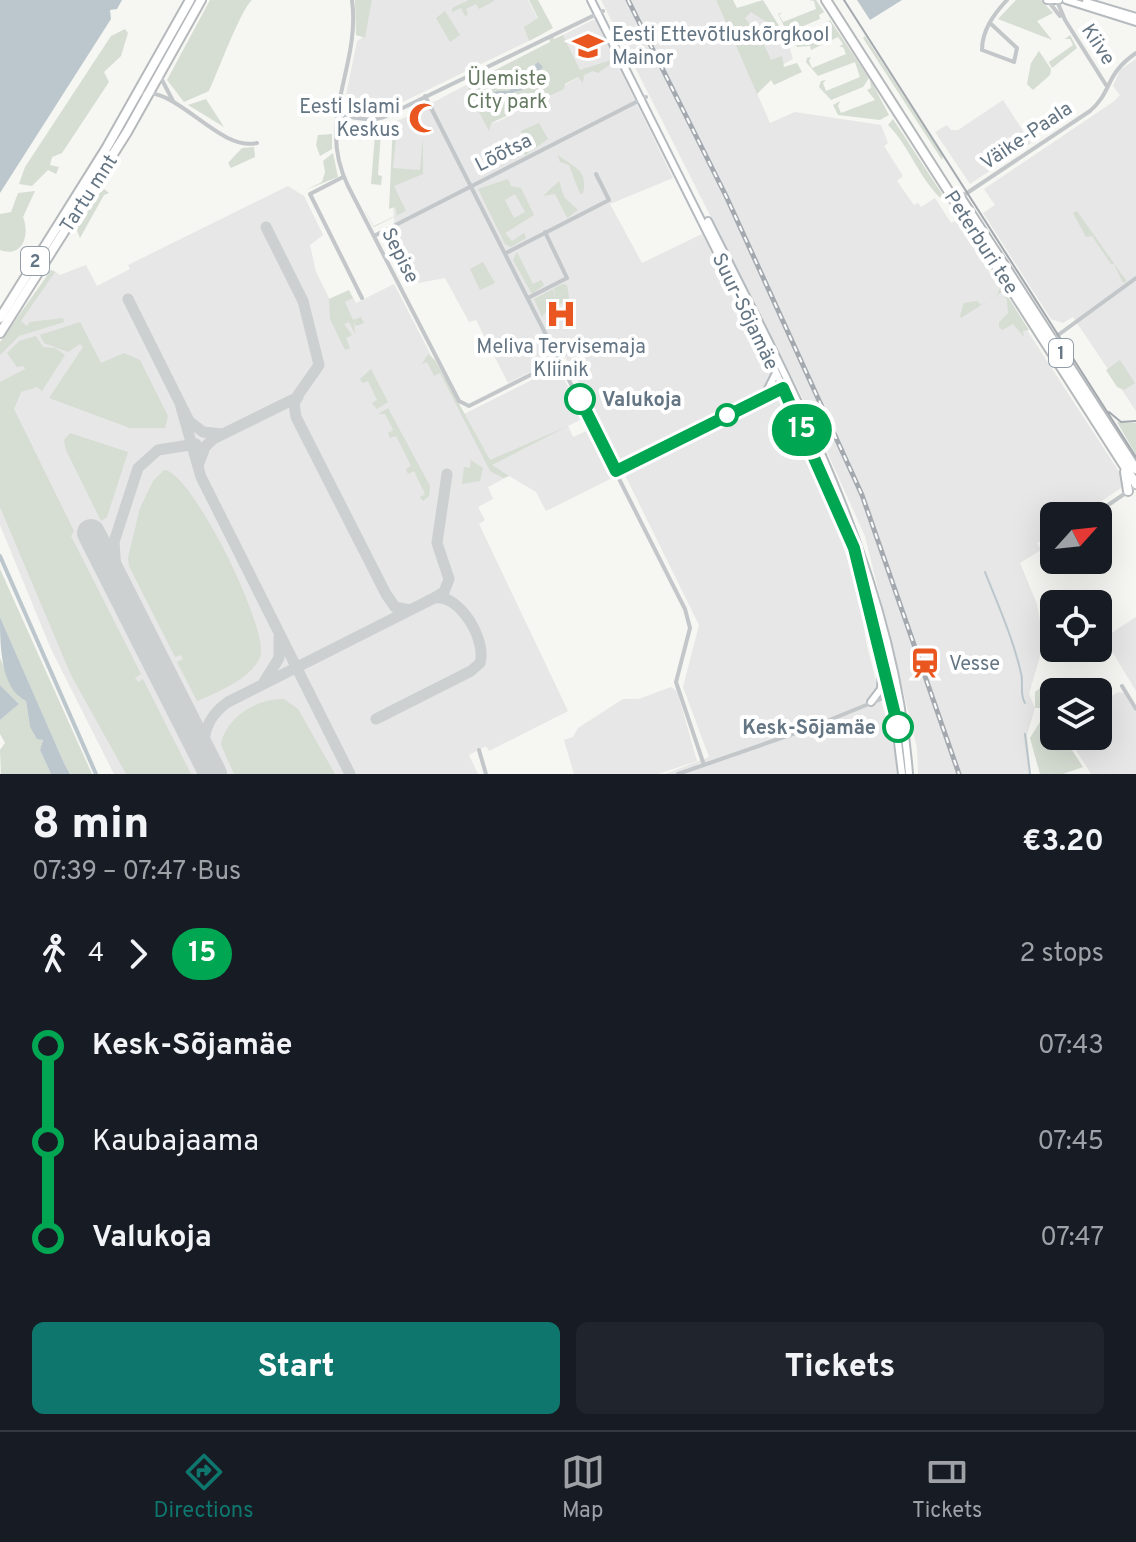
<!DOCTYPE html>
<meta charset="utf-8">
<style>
:root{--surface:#171b24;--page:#20242c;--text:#f1f3f6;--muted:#9ea1a6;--line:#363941;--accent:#0f766e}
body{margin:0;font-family:Overpass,sans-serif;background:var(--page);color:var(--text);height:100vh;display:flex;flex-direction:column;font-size:30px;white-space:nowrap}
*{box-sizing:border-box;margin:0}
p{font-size:26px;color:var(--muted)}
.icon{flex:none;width:44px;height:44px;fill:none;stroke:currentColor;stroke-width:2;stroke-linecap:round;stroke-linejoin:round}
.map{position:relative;height:774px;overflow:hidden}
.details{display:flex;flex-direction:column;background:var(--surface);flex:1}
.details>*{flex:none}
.badge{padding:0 16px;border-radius:26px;font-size:28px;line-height:52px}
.needle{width:52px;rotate:63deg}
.buttons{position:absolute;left:1040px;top:502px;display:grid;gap:16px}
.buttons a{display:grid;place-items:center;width:72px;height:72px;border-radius:12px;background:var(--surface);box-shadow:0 8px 32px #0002;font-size:40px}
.map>.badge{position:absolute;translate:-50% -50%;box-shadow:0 0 0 4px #fff}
.legs{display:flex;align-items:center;gap:12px;height:88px;padding:0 32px;font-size:26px}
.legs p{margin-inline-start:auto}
.summary{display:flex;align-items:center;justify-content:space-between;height:136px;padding:0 32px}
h1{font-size:44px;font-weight:800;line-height:60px}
.action{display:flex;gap:16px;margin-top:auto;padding:16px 32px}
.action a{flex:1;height:92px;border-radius:12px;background:var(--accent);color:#fff;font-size:32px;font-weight:800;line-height:92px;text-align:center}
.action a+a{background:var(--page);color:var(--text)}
ul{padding:0 32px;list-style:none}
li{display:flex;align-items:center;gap:28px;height:96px;font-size:30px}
li i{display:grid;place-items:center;width:12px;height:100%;margin:0 10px;background:currentColor}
li i::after{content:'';width:20px;height:20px;margin:-10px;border:6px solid;border-radius:50%;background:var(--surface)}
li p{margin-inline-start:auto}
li:first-child i{background:linear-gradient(#0000 50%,currentColor 0)}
li:last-child i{background:linear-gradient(currentColor 50%,#0000 0)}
.tabs{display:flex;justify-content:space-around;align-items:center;height:112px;border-top:2px solid var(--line);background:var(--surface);font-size:22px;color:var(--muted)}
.tabs a{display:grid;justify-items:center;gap:4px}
.tabs .on{color:var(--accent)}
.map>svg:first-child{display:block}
.built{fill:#e6e7e6}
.green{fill:#d6ddd3;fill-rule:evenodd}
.water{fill:#bcc7cd}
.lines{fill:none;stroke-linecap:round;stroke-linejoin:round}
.stream{stroke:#bcc7cd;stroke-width:2}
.canal{stroke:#bcc7cd;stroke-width:4}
.taxiway{stroke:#ccd0d0;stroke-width:11}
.runway{stroke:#ccd0d0;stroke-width:28}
.secondary-casing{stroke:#b5babf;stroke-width:10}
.trunk-casing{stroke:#b6b9bc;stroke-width:12}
.minor{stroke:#c3c7ca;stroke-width:4}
.secondary{stroke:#fff;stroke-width:6}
.trunk{stroke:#fff;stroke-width:8}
.tram{stroke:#a3a9af;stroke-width:2}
.rail-casing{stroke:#a3a9af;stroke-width:5}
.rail{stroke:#fff;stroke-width:2;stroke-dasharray:6;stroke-linecap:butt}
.line-1-casing{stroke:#fff;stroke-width:18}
.line-1{stroke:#00a651;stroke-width:12}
.stop-1-dot{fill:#fff;stroke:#00a651;stroke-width:4}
.labels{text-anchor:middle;stroke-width:8;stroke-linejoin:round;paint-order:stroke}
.shield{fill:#fff;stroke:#929ea9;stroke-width:2}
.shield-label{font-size:18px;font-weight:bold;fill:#647584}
.poi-label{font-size:20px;fill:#647584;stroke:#fff;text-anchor:start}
.street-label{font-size:20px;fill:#647584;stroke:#fff}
.park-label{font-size:20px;fill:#677b63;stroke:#fff}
.stop-label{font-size:20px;font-weight:bold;fill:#647584;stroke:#fff;text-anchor:start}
</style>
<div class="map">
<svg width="1136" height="774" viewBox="0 0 1136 774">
<rect width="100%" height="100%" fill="#f6f6f2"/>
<path class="built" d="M372,0H528L545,33L384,111L350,112L344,105L357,41L365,36Z
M601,0H716L770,123L795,112L881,125L888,143L884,146L903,176L897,181L914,205L918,203L921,207L935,198L951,223L956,221L1127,484L1079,516H1054V532L1037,543L1041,550L1020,563L1037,604L1041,627L1040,656L1029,694L1035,708L1027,735L1031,774H918L917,748L865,536L804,401Z
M765,6L787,40L793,59L766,74L738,8Z
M595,19L673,178L610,204L642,263L702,234L763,356L833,516L857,588L867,646L897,761V774H665L709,757L683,687L699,625L587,398L564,355L508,383L476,320L469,322L445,278L418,283L396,239L391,185L398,121L468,84L488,123L497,122L545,97L582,75L563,35Z
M1136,59V411L1073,317L1063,323L1051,319L983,213L995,205L984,189L1113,102L1120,95L1113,86L1120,70Z
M1003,100L1031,143L970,184L935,132L947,125L951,130H958Z
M288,186L304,196L323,235L310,245L316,272L333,306L353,297L356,303L394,284L462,415L554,369L560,371L584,418L568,426L573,437L589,430L614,477L546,511L536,492L509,476L488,487L493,499L478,507L485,520L479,524L568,711L489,751L486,746L469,755L478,774H114L51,649L0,525V343L53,270L60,275L86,265L97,286L130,269L128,265Z
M1136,617V691L1104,638Z
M671,687L677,691L697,761L658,774H574L564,740L573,737L578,728L623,699H639Z
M1118,692L1124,693L1136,713V774H1091L1067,736H1098V705Z"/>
<path class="green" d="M210,0H252C241,9 217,74 209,91L184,102L167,80Z
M355,0H372L365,38L356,35Z
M469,0H494V1L479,9L476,4L466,9L468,14L465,16L461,8L452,12V8Z
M529,0H538L553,28L529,41L524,27L538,18Z
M716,0H733L737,8L763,0L784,34H779L775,27L751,12L745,18L758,35L755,39L761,38L771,60L782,56L784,67L797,63L802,72L774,85L771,80L757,94Z
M809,0H816L824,12L819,15L820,19L791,31L790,27L785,28L778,14L782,12L779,15L783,22L816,9L814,1Z
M1016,0H1041L1053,13L1037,21L1052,40L998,19Z
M445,11L460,35L450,42L436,18Z
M830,20L869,78L863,87L831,100L819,87L821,81L826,80L823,83L826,91L860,77L855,62L818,76L806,62L807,58L811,57L809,61L812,68L846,54L843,47H839L843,44L838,37L811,50L810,46L797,47L793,37L797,33V45L831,32L828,24L824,23Z
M125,29L128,33L121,56L104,72L109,82L62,153L52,157L50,165L59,167L56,174L48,170L32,186L19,184L25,167L111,36Z
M553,34L554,39L563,35L580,70L611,60L612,63L598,73L593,71L584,75L583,83L578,77L565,84L564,89L491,123L489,131C483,118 468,96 468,84L550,42L548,36Z
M1070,35L1077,48L1052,68L1045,55L1049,62L1073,45L1070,39H1065Z
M865,36L943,156L942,160L863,38Z
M1039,51L1051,69L1050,75L1033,90L1027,84L1031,63Z
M870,79L889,115L880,120L838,115L833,105L840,101L838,106L841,113L875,100L867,90L871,88Z
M206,99L224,127L188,105Z
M401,119L398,121L393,168L420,170L423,137V174L394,186L406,211L374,227L362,206L374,226L397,215L395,207L389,209L393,123Z
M893,119L944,197L943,200C920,181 909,145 888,125Z
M539,123L548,139L525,155L523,151L529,148L521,131Z
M389,125L381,131L378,175L382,176L381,185L371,184L375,135L363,133L361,144L363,129L376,130Z
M332,134V149L320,156L316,145L318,135Z
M254,147L255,157L231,168L228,163L242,148Z
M333,153L338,177L305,190L322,182L325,172L323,161Z
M558,155C574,168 588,169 583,193L580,194L569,165L560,162Z
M508,179L511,186L521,188L534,215L505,233L512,241L524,233L526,238L511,247L505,244L478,189ZM515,194L525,212L514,218L505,200Z
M559,181L564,197L578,210L567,218L555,194L543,196Z
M103,188L109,193L104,195L80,238L76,228Z
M35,191L23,217C30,235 23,258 0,250V214L11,212L18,193Z
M1077,211L1120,272L1127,281L1123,283L1114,264H1111L1092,236L1086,237L1073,213Z
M517,252L533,284L541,280L544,285L532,294L513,260Z
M483,262L495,283L480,290L470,269Z
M51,270L55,272L21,321L27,326L30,322L63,318L64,322L19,336L0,355V342Z
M562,284L567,285L569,298L551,311L550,306L542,317L534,299L553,289L555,300L554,288Z
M1001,286L1029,330L1023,331L1024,337L1013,324L1002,330L999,327V322L1008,313L1007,300L1002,292L961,318L960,316L964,303L977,301L981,305L997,295Z
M349,290L353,298L345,302L353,320L361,317L364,323L356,326L354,322L355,334L349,322L344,324L352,335L346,338L350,348L345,350L330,319L329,299Z
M80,322L101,363L124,353L140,360L168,416L165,428H130L49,398L83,347L80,344L68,352L44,343L40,335Z
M36,336L43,347L55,348L65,355L42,391L37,387L21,392L14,409L74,531L71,536L141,674L135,678L138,682L143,679L191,774H126L71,675L0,507V382L25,369L24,366L17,367L7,353L19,341Z
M428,354L435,360L490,460L568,426L492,465L509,476L503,478L490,471L440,373L434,376L427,362L422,364Z
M1120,360L1135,383L1124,390L1117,387L1106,370Z
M371,369L388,402L377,409L372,403L377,400L368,381L362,383L360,379Z
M388,408L430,486L429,496L423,501L420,497L425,494L414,471L408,474L406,469L411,466L396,436L390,438L388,433L393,430L385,414H378Z
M1117,422L1136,423V455Z
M70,433L128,452L107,517L101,521L66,450L64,440Z
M471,460L483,468L480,481L462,484L464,467L470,468Z
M164,470C191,470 271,632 260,657C251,679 219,691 200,700L197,701L177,662L183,659L181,655L175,657L129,566L128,558L140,508L153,481Z
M0,569L92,774H70L64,763L0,617Z
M0,658L18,696L26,701L30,727L37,738L43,740L40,750L51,774H1L0,750L5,743L0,734V720L19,704L0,685Z
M1053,678L1058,681L1061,691L1054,692V697L1042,708H1035V692Z
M284,699L298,709L335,774H234L221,745C225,718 257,698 284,699Z
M1043,717L1054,726V736H1063L1083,767L1063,774H1040L1030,738Z"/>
<path class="water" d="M0,0H122L117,9L110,10L111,19L0,193Z
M857,0H902L870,20Z
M538,62L543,67L522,90L514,92L494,108L483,106L485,97L497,91H509Z
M0,617L64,763L70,774H51L40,750L43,740L37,739L30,727L26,701C0,689 0,642 0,617Z
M0,685L19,704L0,720Z"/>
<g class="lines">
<path class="stream" d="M985,572C998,605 1013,638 1021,673C1024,683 1019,694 1025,703
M1025,734L1030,774"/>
<path class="canal" d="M0,556L96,774"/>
<path class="taxiway" d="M128,299L189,421L203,432L222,434
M298,397L294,403L296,417L386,594L395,607L410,610
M181,407L201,477L350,774
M199,463L205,447L213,439L296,398L319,365L303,301L266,227
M117,585L114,542L138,468L158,450L196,444
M434,598L444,592L449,579L437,543L447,474
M264,682L279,658V637
M207,763C200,739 206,717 228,702L434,598C460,593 487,641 480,663L471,671L376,719"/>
<path class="runway" d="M91,533L213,774"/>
<g class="secondary-casing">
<path id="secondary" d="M591,0L764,346L846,526L861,570L893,703L902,774
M1047,0H1059
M1066,0L1136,22
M1086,2L1136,17
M708,221C796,396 894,575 909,774
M764,397L775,375
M871,702L881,689L882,667"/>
</g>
<g class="trunk-casing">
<path id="trunk" d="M826,0L1136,484
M950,192L960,197L1136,469
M0,318L107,147L190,0
M0,333L127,132L201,0
M1125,472L1128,491"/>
</g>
<path class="minor" d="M352,0C361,68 315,118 348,186L459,401L469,406L560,360
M1057,1L1065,20L1106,85
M1049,2L1060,16
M990,23L1017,48L1014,62L982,50C982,30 994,14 1007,0
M161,78L173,101
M139,94C176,84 218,152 257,143
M425,96L685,609L690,628L676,682L704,765
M335,115L372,120L384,117L603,11
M343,177L310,194L362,298
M961,197L1090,111C1113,91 1104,75 1136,53
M374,236L646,97
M506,253L609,200L596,174
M528,298L567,278L545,232
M1054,338L1136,278
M616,471L782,389
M1092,516L1136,486
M1046,545L1054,540
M1122,686L1136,709
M479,750L486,774
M678,774L810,728L898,692"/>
<use href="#secondary" class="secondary"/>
<use href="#trunk" class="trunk"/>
<path class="tram" d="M844,0L1136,457
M1109,412L1121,422L1136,421"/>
<g class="rail-casing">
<path id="rail" d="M628,0L726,196L862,495L959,774"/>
</g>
<use href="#rail" class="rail"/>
</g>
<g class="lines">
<g class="line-1-casing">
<path id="line-1" d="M580,399L616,471L783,388L854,548L898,727"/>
</g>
<use href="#line-1" class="line-1"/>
</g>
<defs>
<g id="university-bare" transform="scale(2.4)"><path d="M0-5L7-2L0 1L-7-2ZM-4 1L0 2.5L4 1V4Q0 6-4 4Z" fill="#e9561f" stroke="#fff" stroke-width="2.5" paint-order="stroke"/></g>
<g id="mosque-bare" transform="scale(2.4)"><path d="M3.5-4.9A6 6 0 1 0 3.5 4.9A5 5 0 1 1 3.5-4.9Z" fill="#e9561f" stroke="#fff" stroke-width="2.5" paint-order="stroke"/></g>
<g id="hospital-bare" transform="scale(2.4)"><path d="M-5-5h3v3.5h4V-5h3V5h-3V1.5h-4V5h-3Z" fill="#e9561f" stroke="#fff" stroke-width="2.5" paint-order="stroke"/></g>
<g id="station-bare" transform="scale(2.4)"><path d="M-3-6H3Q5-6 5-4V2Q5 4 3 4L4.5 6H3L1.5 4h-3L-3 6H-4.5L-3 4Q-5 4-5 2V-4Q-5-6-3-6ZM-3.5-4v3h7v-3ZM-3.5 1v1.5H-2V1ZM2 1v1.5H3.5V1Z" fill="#e9561f" stroke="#fff" stroke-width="2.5" paint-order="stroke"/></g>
</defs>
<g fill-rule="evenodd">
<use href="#university-bare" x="588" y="46"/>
<use href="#mosque-bare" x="424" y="118"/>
<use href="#hospital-bare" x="561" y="314"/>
<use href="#station-bare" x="925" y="663"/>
</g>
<g class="stop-1-dot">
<circle cx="580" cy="399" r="14"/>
<circle cx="727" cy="415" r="10"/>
<circle cx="898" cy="727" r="14"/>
</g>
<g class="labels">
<g class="shield">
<rect x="21" y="247" width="28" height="28" rx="6"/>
<rect x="1049" y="339" width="24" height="28" rx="6"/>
</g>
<g class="shield-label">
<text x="35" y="267">2</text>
<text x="1061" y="359">1</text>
</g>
<g class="poi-label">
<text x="612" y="41">Eesti Ettevõtluskõrgkool<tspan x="612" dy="23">Mainor</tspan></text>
<text x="400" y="113" text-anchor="end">Eesti Islami<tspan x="400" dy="23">Keskus</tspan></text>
<text x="561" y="353" text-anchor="middle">Meliva Tervisemaja<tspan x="561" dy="23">Kliinik</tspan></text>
<text x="949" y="670">Vesse</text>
</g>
<g class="street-label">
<text transform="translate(1099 44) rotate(57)" y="7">Kiive</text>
<text transform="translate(1026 135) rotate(-34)" y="7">Väike-Paala</text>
<text transform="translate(503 152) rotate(-27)" y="7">Lõõtsa</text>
<text transform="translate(88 193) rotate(-57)" y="7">Tartu mnt</text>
<text transform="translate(982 242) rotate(57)" y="7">Peterburi tee</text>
<text transform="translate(401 255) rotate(63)" y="7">Sepise</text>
<text transform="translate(746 311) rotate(64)" y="7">Suur-Sõjamäe</text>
</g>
<g class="park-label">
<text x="507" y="85">Ülemiste<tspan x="507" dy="23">City park</tspan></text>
</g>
<g class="stop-label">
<text x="602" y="406">Valukoja</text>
<text x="876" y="734" text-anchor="end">Kesk-Sõjamäe</text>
</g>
</g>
</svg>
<div class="buttons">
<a><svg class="needle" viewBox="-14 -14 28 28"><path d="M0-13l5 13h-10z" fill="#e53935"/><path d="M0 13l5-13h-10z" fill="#9ea1a6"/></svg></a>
<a><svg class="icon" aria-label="locate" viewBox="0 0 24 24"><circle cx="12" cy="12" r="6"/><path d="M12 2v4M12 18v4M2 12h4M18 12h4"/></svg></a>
<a><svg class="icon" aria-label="layers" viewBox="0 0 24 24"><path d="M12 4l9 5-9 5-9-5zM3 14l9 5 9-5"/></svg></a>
</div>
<b class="badge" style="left:802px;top:430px;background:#00a651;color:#fff">15</b>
</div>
<section class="details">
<div class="summary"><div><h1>8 min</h1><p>07:39 – 07:47 · Bus</p></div><b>€3.20</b></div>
<div class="legs"><svg class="icon" aria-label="walk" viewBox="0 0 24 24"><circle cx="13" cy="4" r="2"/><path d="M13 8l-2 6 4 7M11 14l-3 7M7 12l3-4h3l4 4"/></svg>4<svg class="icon" aria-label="forward" viewBox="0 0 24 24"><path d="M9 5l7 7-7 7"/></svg><b class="badge" style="background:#00a651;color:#fff">15</b><p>2 stops</p></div>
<ul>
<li><i style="color:#00a651"></i><b>Kesk-Sõjamäe</b><p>07:43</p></li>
<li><i style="color:#00a651"></i><span>Kaubajaama</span><p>07:45</p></li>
<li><i style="color:#00a651"></i><b>Valukoja</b><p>07:47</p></li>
</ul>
<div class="action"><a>Start</a><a>Tickets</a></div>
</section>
<nav class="tabs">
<a class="on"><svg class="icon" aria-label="directions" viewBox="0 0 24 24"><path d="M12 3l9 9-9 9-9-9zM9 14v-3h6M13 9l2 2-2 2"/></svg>Directions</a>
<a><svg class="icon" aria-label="map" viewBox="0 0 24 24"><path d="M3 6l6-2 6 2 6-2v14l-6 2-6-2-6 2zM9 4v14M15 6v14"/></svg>Map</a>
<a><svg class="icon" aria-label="tickets" viewBox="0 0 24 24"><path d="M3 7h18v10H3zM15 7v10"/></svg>Tickets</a>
</nav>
